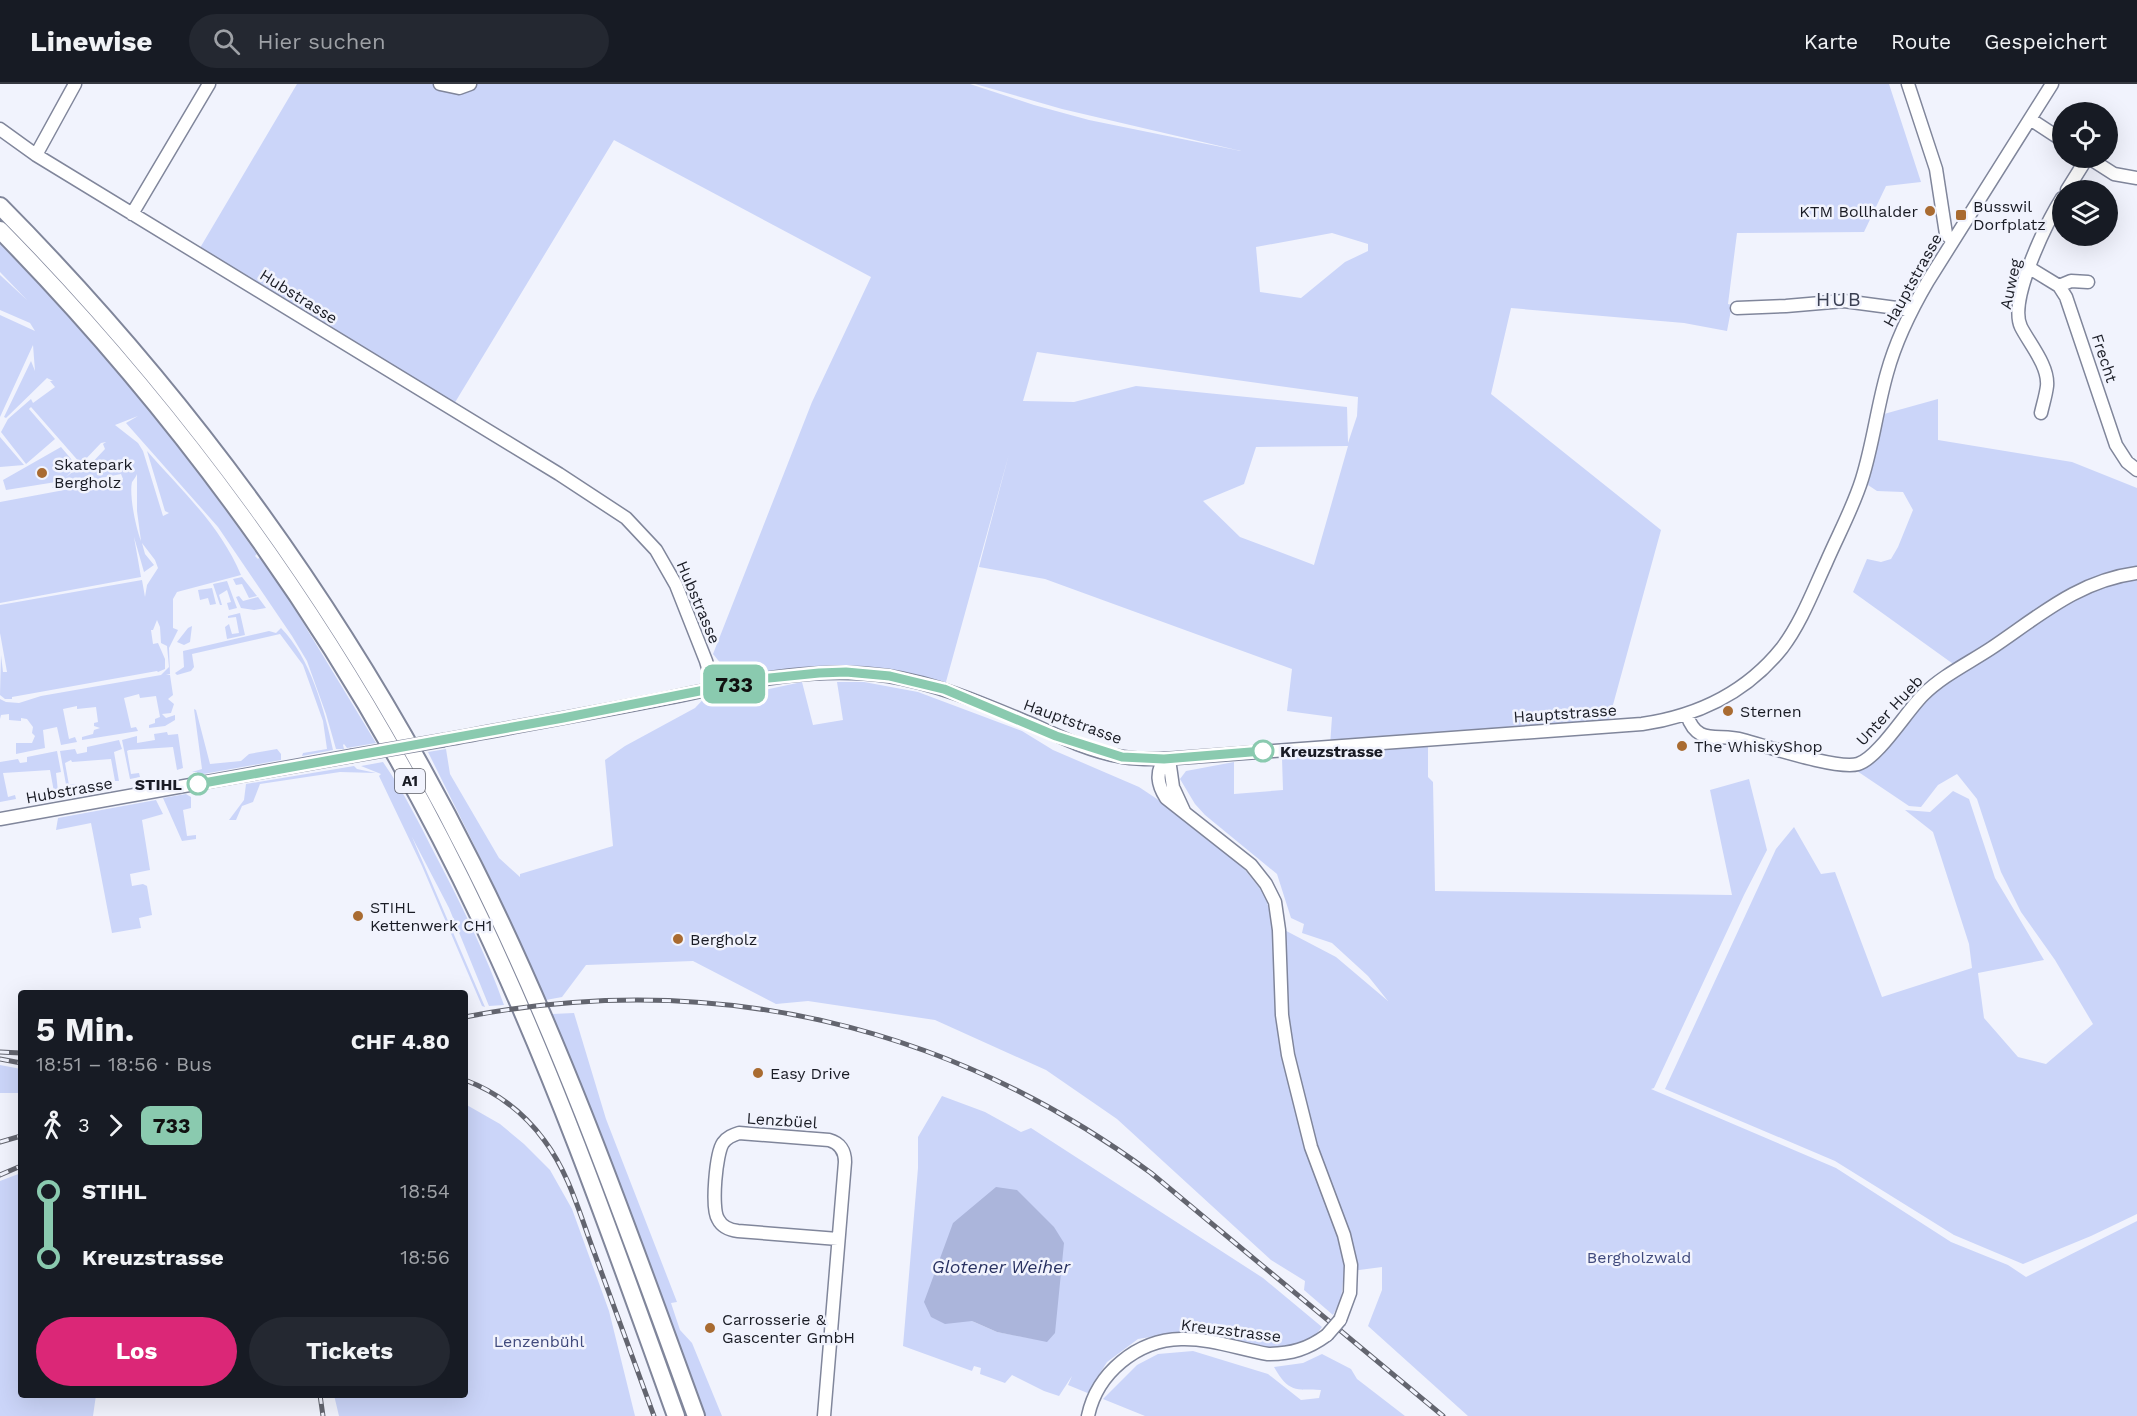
<!DOCTYPE html>
<html lang="de">
<meta charset="utf-8">
<style>
:root{--surface:#171b24;--page:#242831;--text:#f1f3f6;--muted:#9ea1a6;--line:#363941;--accent:#db2777}
body{margin:0;font-family:"Work Sans",sans-serif;background:var(--page);color:var(--text);height:100vh;display:flex;flex-direction:column;font-size:22px;white-space:nowrap}
*{box-sizing:border-box;margin:0}
p{font-size:20px;color:var(--muted)}
.icon{flex:none;width:33px;height:33px;fill:none;stroke:currentColor;stroke-width:2;stroke-linecap:round;stroke-linejoin:round}
.map{position:relative;flex:1;overflow:hidden}
.panel{position:absolute;left:18px;top:906px;width:450px;height:408px;display:flex;flex-direction:column;background:var(--surface);border-radius:6px;box-shadow:0 6px 24px #0002}
.panel>*{flex:none}
.badge{padding:0 12px;border-radius:9px;font-size:21px;line-height:39px}
.tools{position:absolute;left:2052px;top:18px;display:grid;gap:12px}
.tools a{display:grid;place-items:center;width:66px;height:66px;border-radius:50%;background:var(--surface);box-shadow:0 6px 24px #0002;font-size:30px}
.map>.badge{position:absolute;translate:-50% -50%;box-shadow:0 0 0 3px #fff}
.legs{display:flex;align-items:center;gap:9px;height:66px;padding:0 18px;font-size:20px}
.legs p{margin-inline-start:auto}
.head{display:flex;align-items:center;justify-content:space-between;height:102px;padding:0 18px}
h1{font-size:33px;font-weight:700;line-height:45px}
.cta{display:flex;gap:12px;margin-top:auto;padding:12px 18px}
.cta a{flex:1;height:69px;border-radius:36px;background:var(--accent);color:#fff;font-size:24px;font-weight:700;line-height:69px;text-align:center}
.cta a+a{background:var(--page);color:var(--text)}
ul{padding:0 18px;list-style:none}
li{display:flex;align-items:center;gap:21px;height:66px;font-size:22px}
li i{display:grid;place-items:center;width:9px;height:100%;margin:0 8px;background:currentColor}
li i::after{content:'';width:15px;height:15px;margin:-8px;border:4px solid;border-radius:50%;background:var(--surface)}
li p{margin-inline-start:auto}
li:first-child i{background:linear-gradient(#0000 50%,currentColor 0)}
li:last-child i{background:linear-gradient(currentColor 50%,#0000 0)}
header{display:flex;align-items:center;gap:36px;box-sizing:border-box;height:84px;padding:0 30px;background:var(--surface);border-bottom:2px solid var(--line)}
header strong{font-size:28px}
nav{display:flex;gap:33px;margin-inline-start:auto;font-size:21px}
.search{width:420px;height:54px;background:var(--page);display:flex;align-items:center;gap:15px;box-sizing:border-box;padding:0 21px;border-radius:33px;color:var(--muted);font-size:22px}
.map>svg:first-child{display:block}
.green{fill:#cbd5f9;fill-rule:evenodd}
.water{fill:#abb5db}
.lines{fill:none;stroke-linecap:round;stroke-linejoin:round}
.minor-casing{stroke:#80869b;stroke-width:15}
.highway-casing{stroke:#80869b;stroke-width:20}
.minor{stroke:#fff;stroke-width:12}
.highway{stroke:#fff;stroke-width:16}
.rail-casing{stroke:#63656f;stroke-width:5}
.rail{stroke:#f1f3fd;stroke-width:3;stroke-dasharray:9;stroke-linecap:butt}
.minor-bridge-casing{stroke:#80869b;stroke-width:15;stroke-linecap:butt}
.minor-bridge{stroke:#fff;stroke-width:12}
.line-1-casing{stroke:#fff;stroke-width:14}
.line-1{stroke:#8acaaf;stroke-width:9}
.poi-dot{fill:#a96b31;stroke:#f1f3fd;stroke-width:2}
.stop-1-dot{fill:#fff;stroke:#8acaaf;stroke-width:3}
.labels{text-anchor:middle;stroke-width:5;stroke-linejoin:round;paint-order:stroke}
.shield{fill:#f1f3fd;stroke:#5a5c66;stroke-width:1.5}
.shield-label{font-size:15px;font-weight:bold;fill:#1a1c25}
.poi-label{font-size:16px;fill:#1a1c25;stroke:#f1f3fd;text-anchor:start}
.street-label{font-size:16px;fill:#1a1c25;stroke:#f1f3fd}
.stop-label{font-size:16px;font-weight:bold;fill:#1a1c25;stroke:#f1f3fd;text-anchor:start}
.park-label{font-size:16px;fill:#404a7d;stroke:#f1f3fd}
.water-label{font-size:18px;font-style:italic;fill:#283161;stroke:#f1f3fd}
.quarter-label{font-size:20px;letter-spacing:1.5px;fill:#3a3f52;stroke:#f1f3fd}
</style>
<header>
<strong>Linewise</strong>
<div class="search"><svg class="icon" aria-label="search" viewBox="0 0 24 24"><circle cx="10" cy="10" r="6"/><path d="M15 15l6 6"/></svg>Hier suchen</div>
<nav><a>Karte</a><a>Route</a><a>Gespeichert</a></nav>
</header>
<div class="map">
<svg width="2137" height="1332" viewBox="0 0 2137 1332">
<rect width="100%" height="100%" fill="#f1f3fd"/>
<path class="green" d="M297,0H970L1034,21L1089,36L1241,67L1062,25L975,0H1889L1921,98L1886,102L1864,148L1737,149L1728,220L1732,221L1727,247L1684,239L1511,224L1491,310L1661,446L1608,639L1330,662L1332,633L1287,627L1292,585L1045,495L979,483L1009,370L944,605L890,592L760,595L722,581L713,570L812,318L871,193L614,56L451,325L197,169ZM1332,149L1368,160V167L1345,178L1301,214L1260,208L1256,163ZM1037,268L1358,313L1357,332L1348,359L1347,323L1136,302L1074,318L1023,317ZM1348,362L1314,481L1240,453L1203,417L1244,400L1256,363Z
M0,160C93,255 178,357 254,466L257,470L255,472L258,475L260,473L285,509L376,659L347,664L344,660L343,661L344,665H336L326,630L307,577L292,552L218,443L126,339L138,332L115,341L138,359L143,367L163,432L169,429L165,427L147,367C182,407 220,441 241,491L177,508L173,515V544L178,546L169,564L170,590L166,591H170L173,611L168,615L174,620L171,629L162,630L166,634L175,631V636L165,642L149,644V641L155,639V635L160,633L156,612L140,614L139,610L124,614L131,644L136,643L138,647L82,656V653L93,650L94,646L100,644L94,642V639L98,638L96,623L77,625V622L63,625L69,655L75,653L77,658L61,661L57,643L43,646L45,664L16,670V659H32L35,652L32,649L33,643L27,635L21,634V637L9,636V630L1,631L0,635V615L6,618L19,619L41,612L161,591L169,583L167,562L161,559L160,543L157,536L153,546H151L153,560L158,559L165,575V585L158,588L157,587L12,613V615H5L0,611L1,571L3,588H7L0,549V521L142,496L145,513L147,501L158,484L155,476L142,459L145,470L154,481L144,488L134,453L141,493L0,519V418L123,395L121,390L52,404L56,398L6,406L3,396L61,363L77,382L66,393L83,380L88,383L105,365L103,360L106,358L101,359L81,380L31,323L29,325L55,355L26,380L1,348L8,335L31,315L33,319L55,303L50,297H53L47,294L6,334L4,333L31,277L35,287L33,261L0,333V231L35,247L30,239L0,226V191L27,216L0,188ZM137,390V427L141,457C136,444 129,412 132,398C133,397 137,391 137,390Z
M1938,315V356L2072,378L2137,404V483L2086,496L1956,582L1853,508L1867,475L1881,478L1891,475L1898,463L1913,426L1903,408L1877,407L1868,401L1884,330Z
M0,353L24,381L0,383Z
M242,493L257,512L249,514L242,500L236,501L233,495Z
M2137,493V1130L2091,1152L2023,1180L1954,1151L1835,1077L1665,1005L1776,765L1794,743L1821,790L1835,788L1882,913L1972,884L1969,860L1933,748L1905,726L1930,728L1953,707L1969,715L1995,794L2044,876L1978,889L1984,934L2018,973L2046,980L2093,940L2055,876L2021,828L2001,788L1977,715L1957,690L1938,701L1921,723L1909,722L1857,687L1886,664L1912,628L1946,597L2092,503Z
M227,497L237,524L229,526L227,519L231,518L227,506L219,511L222,521H220L213,500Z
M212,504L216,520L210,521L208,514L200,516L198,506Z
M239,512L243,517L258,513L266,524L254,526L241,524L236,513Z
M240,529L245,551L227,555L225,543L229,540L232,550L239,549L236,533L228,534V532Z
M192,542L190,558L184,561L177,558L188,544Z
M281,544C310,573 325,627 333,666L302,672L303,669L327,665L323,637L303,581L280,550L192,570L194,583L191,587L177,591L175,589L184,583L183,567L269,547L276,549Z
M802,598L813,641L843,636L837,598H864L918,608L1022,647L1053,666L1139,703L1175,727L1242,782L1265,811L1273,840L1336,873L1388,917L1368,892L1332,859L1302,849L1304,840L1291,834L1277,790L1205,731L1195,720L1180,695L1186,687L1234,678V710L1283,706L1282,674L1428,661V693L1433,698L1435,807L1732,811L1710,706L1749,695L1767,766L1744,811L1654,1004L1651,1005L1836,1084L1951,1158L2008,1181L2026,1193L2137,1137V1332H1468L1368,1242L1382,1206V1183L1344,1188L1341,1216L1333,1231L1304,1206L1305,1197L1271,1176L1117,1035L1046,986L935,936L808,917L776,920L693,877L586,881L562,913L546,916L488,789L428,668L446,665L450,690L499,774L520,793V790L613,762L605,676L625,662L695,624L714,604L722,617L741,611Z
M194,625L196,626L210,680L241,677L249,670L277,665L281,670V676L198,691L197,688H192L202,685Z
M167,648L168,651L178,650L183,684L177,686L173,663L129,666L127,667L131,690L139,689L140,693L130,695L122,656L137,652V659L155,656L154,650Z
M119,656L122,665L114,668L119,697H115L111,675L72,678L71,676L65,679L69,701L77,700L79,704L67,706L60,667L75,665L77,670L87,668V663Z
M57,667L61,688L56,689L58,707L54,708L50,686L3,689L8,713L15,711L16,715L0,718V678L18,675L20,679L27,678V673Z
M383,678C404,708 420,741 437,774C462,822 486,870 504,921L489,922L449,824L412,753L485,923L482,922L422,782L379,692L381,690L361,682Z
M354,682L357,685L376,689L340,688L260,700L253,718L242,722L236,736H229L244,716L246,700Z
M186,710L191,713V724L183,726L187,752L196,751V755L182,757L163,714Z
M156,716L163,730L142,736L150,786L130,790L132,802L143,800L147,802L152,831L139,834L141,844L112,849L91,739L56,746L58,734Z
M574,929L606,1035L677,1218L671,1219L680,1246L692,1259L722,1332H706C653,1199 609,1062 552,930Z
M0,981L21,985V1009H0Z
M942,1012L985,1028L1021,1048L1031,1044L1263,1194L1322,1243L1315,1252L1296,1261L1262,1264L1187,1247L1138,1255L1107,1278L1092,1302L1090,1310L1068,1301L1072,1292L1059,1312L1044,1307L1012,1291L1005,1299L980,1290L981,1284L974,1282L972,1287L903,1262L918,1084V1053ZM972,1237L1046,1257L997,1248Z
M465,1020L500,1040L524,1060L550,1086L572,1125L609,1227L635,1332H339L334,1311H465Z
M21,1089V1311H96L93,1332H0V1097Z
M1193,1267L1268,1290L1301,1316L1319,1314L1321,1306C1295,1305 1289,1309 1274,1283L1303,1279L1322,1270L1351,1285L1357,1295L1405,1332H1145L1103,1315L1137,1281L1158,1270Z"/>
<path class="water" d="M996,1103L1017,1106L1054,1143L1064,1159L1055,1249L1047,1258L997,1248L972,1237L945,1240L931,1233L924,1218L953,1139Z"/>
<g class="lines">
<g class="minor-casing">
<path id="minor" d="M440,0L459,4L470,0
M1908,0L1936,85L1946,150L1953,157
M2030,35L2062,56
M0,45L36,71L559,390L626,434L656,466L676,501L706,577L714,604
M36,71L75,0
M2089,74L2114,90L2137,94
M2067,106L2087,74
M132,130L209,0
M2028,183L2059,202L2066,213L2116,361L2127,378L2137,386
M2059,202L2071,197L2088,198
M1737,224L1786,222L1844,217L1904,225L1910,228
M2041,329C2043,320 2046,311 2047,302C2049,282 2029,259 2021,243C2008,216 2047,138 2062,114
M1687,631C1697,662 1717,649 1743,656C1766,662 1838,686 1858,680C1878,674 1906,628 1923,611C1942,592 1967,580 1990,565C2038,533 2077,497 2137,489
M444,656C519,642 593,629 668,614C741,599 812,581 888,592C939,600 986,621 1034,641C1062,654 1092,668 1123,673C1150,677 1178,674 1205,672L1642,640C1697,632 1746,609 1782,564C1801,539 1813,507 1826,479C1838,451 1853,424 1862,395C1873,360 1877,324 1887,289C1896,256 1911,226 1928,197L2052,0
M1164,675C1156,689 1157,700 1166,714L1251,781L1266,800L1275,818L1279,846L1282,931L1288,971L1311,1063L1344,1151L1351,1181L1350,1209L1340,1236
M1164,675L1170,682L1173,703L1184,727
M0,735L351,672
M824,1332L845,1078C845,1067 840,1059 829,1056L739,1049C733,1051 727,1053 723,1059C716,1069 711,1124 718,1135C722,1143 729,1146 738,1147L838,1155
M1088,1332C1097,1289 1137,1256 1181,1255C1210,1254 1239,1265 1268,1270C1291,1270 1308,1265 1327,1251"/>
</g>
<g class="highway-casing">
<path id="highway" d="M0,122C192,316 351,537 473,781C562,958 628,1146 696,1332
M0,146C198,348 360,580 481,836C557,996 616,1165 676,1332"/>
</g>
<use href="#minor" class="minor"/>
<use href="#highway" class="highway"/>
<g class="rail-casing">
<path id="rail" d="M465,933C711,885 949,940 1151,1089L1443,1332
M0,968L21,969
M0,975L21,979
M465,996C497,1008 524,1029 544,1056C569,1089 580,1131 594,1168C614,1223 634,1277 654,1332
M0,1058L21,1052
M0,1091L21,1082
M320,1311L323,1332"/>
</g>
<use href="#rail" class="rail"/>
<g class="minor-bridge-casing">
<path id="minor-bridge" d="M351,672L444,656
M1327,1251L1340,1236"/>
</g>
<use href="#minor-bridge" class="minor-bridge"/>
</g>
<g class="lines">
<g class="line-1-casing">
<path id="line-1" d="M198,700L563,634L760,595L819,589L846,588L890,592L944,605L1056,652L1122,673L1164,675L1263,667"/>
</g>
<use href="#line-1" class="line-1"/>
</g>
<g class="poi-dot">
<circle cx="1930" cy="127" r="6"/>
<rect x="1955" y="125" width="12" height="12" rx="3"/>
<circle cx="42" cy="389" r="6"/>
<circle cx="1728" cy="627" r="6"/>
<circle cx="1682" cy="662" r="6"/>
<circle cx="358" cy="832" r="6"/>
<circle cx="678" cy="855" r="6"/>
<circle cx="758" cy="989" r="6"/>
<circle cx="710" cy="1244" r="6"/>
</g>
<g class="stop-1-dot">
<circle cx="1263" cy="667" r="10"/>
<circle cx="198" cy="700" r="10"/>
</g>
<g class="labels">
<rect class="shield" x="395" y="685" width="30" height="24" rx="4.5"/>
<g class="shield-label">
<text x="410" y="702">A1</text>
</g>
<g class="poi-label">
<text x="1973" y="128">Busswil<tspan x="1973" dy="18">Dorfplatz</tspan></text>
<text x="1918" y="133" text-anchor="end">KTM Bollhalder</text>
<text x="54" y="386">Skatepark<tspan x="54" dy="18">Bergholz</tspan></text>
<text x="1740" y="633">Sternen</text>
<text x="1694" y="668">The WhiskyShop</text>
<text x="370" y="829">STIHL<tspan x="370" dy="18">Kettenwerk CH1</tspan></text>
<text x="690" y="861">Bergholz</text>
<text x="770" y="995">Easy Drive</text>
<text x="722" y="1241">Carrosserie &amp;<tspan x="722" dy="18">Gascenter GmbH</tspan></text>
</g>
<g class="street-label">
<text transform="translate(1912 196) rotate(-61)" y="6">Hauptstrasse</text>
<text transform="translate(2010 200) rotate(-78)" y="6">Auweg</text>
<text transform="translate(299 212) rotate(32)" y="6">Hubstrasse</text>
<text transform="translate(2105 274) rotate(72)" y="6">Frecht</text>
<text transform="translate(699 518) rotate(67)" y="6">Hubstrasse</text>
<text transform="translate(1889 626) rotate(-47)" y="6">Unter Hueb</text>
<text transform="translate(1565 629) rotate(-4)" y="6">Hauptstrasse</text>
<text transform="translate(1073 637) rotate(20)" y="6">Hauptstrasse</text>
<text transform="translate(69 706) rotate(-10)" y="6">Hubstrasse</text>
<text transform="translate(782 1036) rotate(4)" y="6">Lenzbüel</text>
<text transform="translate(1231 1246) rotate(7)" y="6">Kreuzstrasse</text>
</g>
<g class="stop-label">
<text x="1280" y="673">Kreuzstrasse</text>
<text x="182" y="706" text-anchor="end">STIHL</text>
</g>
<g class="park-label">
<text x="1639" y="1179">Bergholzwald</text>
<text x="539" y="1263">Lenzenbühl</text>
</g>
<g class="water-label">
<text x="1001" y="1189">Glotener Weiher</text>
</g>
<g class="quarter-label">
<text x="1839" y="222">HUB</text>
</g>
</g>
</svg>
<div class="tools">
<a><svg class="icon" aria-label="locate" viewBox="0 0 24 24"><circle cx="12" cy="12" r="6"/><path d="M12 2v4M12 18v4M2 12h4M18 12h4"/></svg></a>
<a><svg class="icon" aria-label="layers" viewBox="0 0 24 24"><path d="M12 4l9 5-9 5-9-5zM3 14l9 5 9-5"/></svg></a>
</div>
<b class="badge" style="left:734px;top:600px;background:#8acaaf;color:#111">733</b>
<section class="panel">
<div class="head"><div><h1>5 Min.</h1><p>18:51 – 18:56 · Bus</p></div><b>CHF 4.80</b></div>
<div class="legs"><svg class="icon" aria-label="walk" viewBox="0 0 24 24"><circle cx="13" cy="4" r="2"/><path d="M13 8l-2 6 4 7M11 14l-3 7M7 12l3-4h3l4 4"/></svg>3<svg class="icon" aria-label="forward" viewBox="0 0 24 24"><path d="M9 5l7 7-7 7"/></svg><b class="badge" style="background:#8acaaf;color:#111">733</b></div>
<ul>
<li><i style="color:#8acaaf"></i><b>STIHL</b><p>18:54</p></li>
<li><i style="color:#8acaaf"></i><b>Kreuzstrasse</b><p>18:56</p></li>
</ul>
<div class="cta"><a>Los</a><a>Tickets</a></div>
</section>
</div>
